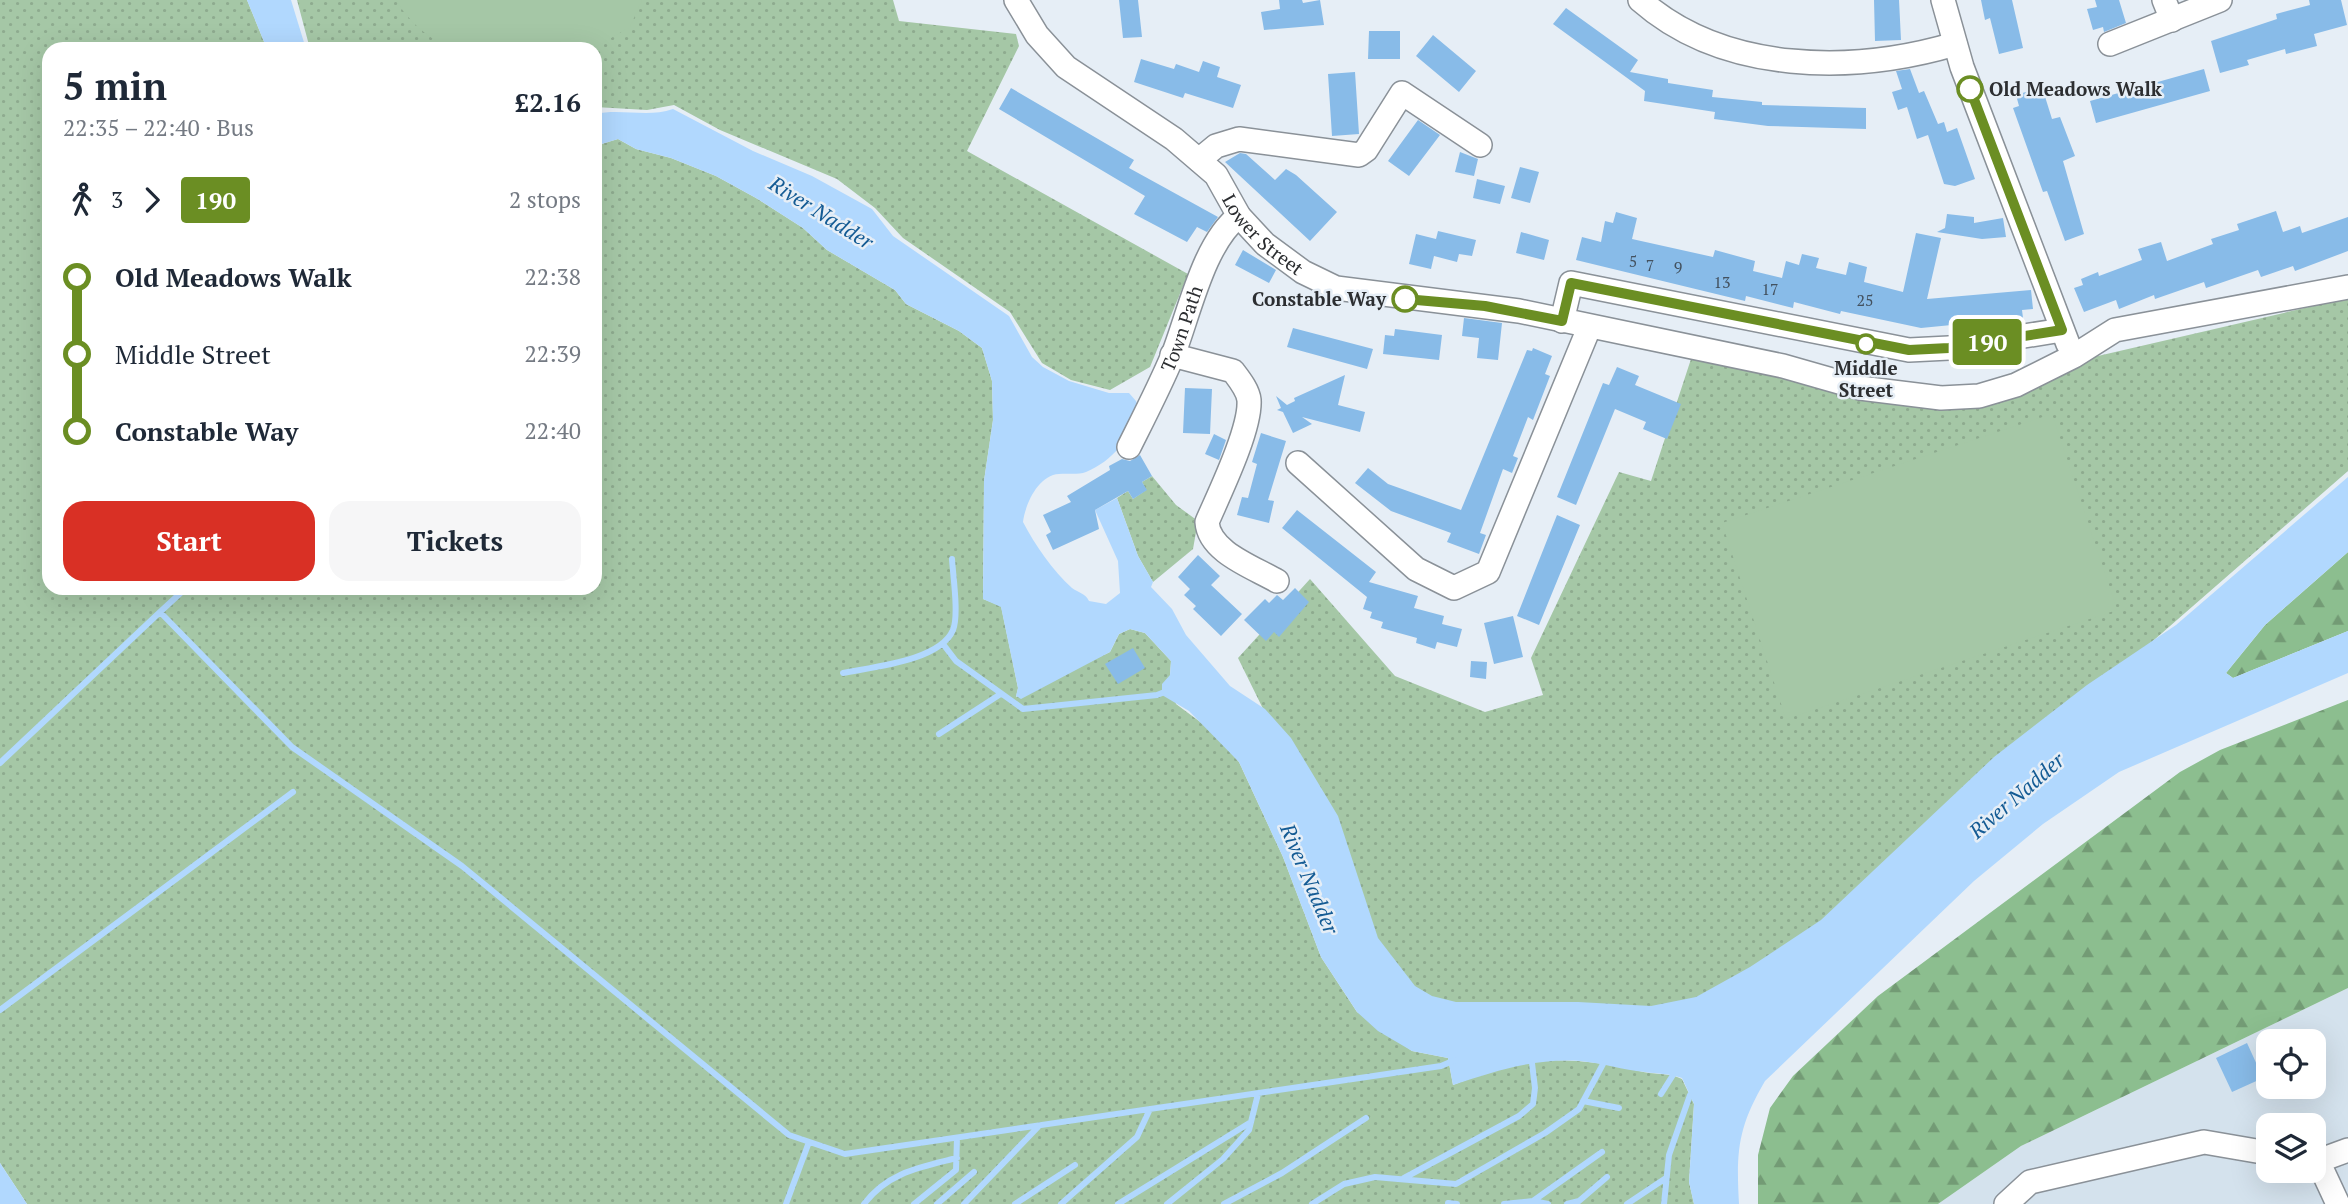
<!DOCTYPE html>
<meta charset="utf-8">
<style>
:root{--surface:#fff;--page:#f6f6f7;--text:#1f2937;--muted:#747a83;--accent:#d93025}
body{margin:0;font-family:"PT Serif",serif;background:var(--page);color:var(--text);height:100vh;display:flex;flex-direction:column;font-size:26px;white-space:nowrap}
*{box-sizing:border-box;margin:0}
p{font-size:23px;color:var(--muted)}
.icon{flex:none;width:38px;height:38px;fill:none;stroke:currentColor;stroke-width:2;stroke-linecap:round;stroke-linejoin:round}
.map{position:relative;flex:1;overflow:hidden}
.panel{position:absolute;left:42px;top:42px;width:560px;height:553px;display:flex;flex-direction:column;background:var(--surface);border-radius:21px;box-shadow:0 7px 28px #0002}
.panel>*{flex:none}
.badge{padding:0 14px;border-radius:5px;font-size:24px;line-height:46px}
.fabs{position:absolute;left:2256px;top:1029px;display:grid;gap:14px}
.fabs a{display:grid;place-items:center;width:70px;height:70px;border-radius:14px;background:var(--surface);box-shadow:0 7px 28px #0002;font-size:35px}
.map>.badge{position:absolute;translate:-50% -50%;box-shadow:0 0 0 4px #fff}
.legs{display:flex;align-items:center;gap:10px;height:77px;padding:0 21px;font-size:23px}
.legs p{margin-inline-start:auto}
.head{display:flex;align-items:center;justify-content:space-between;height:119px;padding:0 21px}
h1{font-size:38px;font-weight:700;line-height:52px}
.action{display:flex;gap:14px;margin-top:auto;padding:14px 21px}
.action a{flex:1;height:80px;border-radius:21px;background:var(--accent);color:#fff;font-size:28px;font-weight:700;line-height:80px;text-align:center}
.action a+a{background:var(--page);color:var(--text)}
ul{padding:0 21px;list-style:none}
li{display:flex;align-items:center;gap:24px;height:77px;font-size:26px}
li i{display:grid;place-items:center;width:10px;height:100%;margin:0 9px;background:currentColor}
li i::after{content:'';width:18px;height:18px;margin:-9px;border:5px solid;border-radius:50%;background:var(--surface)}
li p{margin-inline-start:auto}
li:first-child i{background:linear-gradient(#0000 50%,currentColor 0)}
li:last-child i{background:linear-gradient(currentColor 50%,#0000 0)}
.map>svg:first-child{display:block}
.built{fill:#d4e2ed;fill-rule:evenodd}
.green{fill:url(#green-dots)}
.forest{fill:url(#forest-firs)}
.pitch{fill:#a5c7a6}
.water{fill:#b1d8fe}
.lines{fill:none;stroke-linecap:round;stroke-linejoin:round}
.stream{stroke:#b1d8fe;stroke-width:6}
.building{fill:#88bbe8}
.minor-casing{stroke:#8a9198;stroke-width:26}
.minor{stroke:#fff;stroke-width:23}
.line-1-casing{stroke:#fff;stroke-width:16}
.line-1{stroke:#6b8e23;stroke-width:10}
.stop-1-dot{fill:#fff;stroke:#6b8e23;stroke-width:3.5}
.labels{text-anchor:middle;stroke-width:5;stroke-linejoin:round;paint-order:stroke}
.number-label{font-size:16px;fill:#43515f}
.stop-label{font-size:19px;font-weight:bold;fill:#2c2e31;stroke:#e6eef6;text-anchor:start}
.street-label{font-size:19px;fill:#2c2e31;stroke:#e6eef6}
.water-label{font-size:21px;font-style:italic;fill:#145b94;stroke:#e6eef6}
</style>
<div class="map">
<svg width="2348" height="1204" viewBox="0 0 2348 1204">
<defs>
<pattern id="green-dots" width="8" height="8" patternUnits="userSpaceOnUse" patternTransform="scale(1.75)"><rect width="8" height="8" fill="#a5c7a6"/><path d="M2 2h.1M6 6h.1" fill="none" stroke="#8eab8f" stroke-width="1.8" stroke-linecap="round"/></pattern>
<pattern id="forest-firs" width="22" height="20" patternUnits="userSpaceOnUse" patternTransform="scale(1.75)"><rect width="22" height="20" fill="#8cbe8f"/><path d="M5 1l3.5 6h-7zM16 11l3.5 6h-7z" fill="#739b75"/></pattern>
</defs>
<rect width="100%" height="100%" fill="#e6eef6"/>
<path class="built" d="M2348,988V1204H1938L2021,1146ZM2268,1041H2314V1087H2268ZM2268,1125H2314V1171H2268Z"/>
<path class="green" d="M0,0H247L267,49H49V588H595V146L618,139L636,149L671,158L716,176L756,198L803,228L827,250L895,290L906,304L959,331L982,348L992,381L993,420L984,481L983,599L1001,606L1018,688L1016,697L1110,652L1119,634L1130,629L1145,633L1171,661L1170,675L1176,704L1207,727L1239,762L1283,857L1321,957L1357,1012L1412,1051L1448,1058L1453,1085C1473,1078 1494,1068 1515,1064C1556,1056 1600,1062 1639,1071C1654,1075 1667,1072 1682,1079L1694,1104L1689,1182L1694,1204H27L0,1163Z
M297,0H893L899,21L1016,34L1019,46L967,151L1188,274L1150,367L1110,390L1071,380L1042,363L1010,312L903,238L875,208L837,179L720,130L674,105L647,110L595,107V49H310Z
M2348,298V471L1714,1023L1470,1017L1402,991L1238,658L1310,579L1395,676L1485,712L1543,695L1531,658L1619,472L1651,481L1691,359L1746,364L1921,397Z
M1152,476L1176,505L1198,521L1193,549L1153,582L1138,556L1117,498L1128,491L1133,499L1146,490L1142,482Z"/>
<path class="forest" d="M2348,552V631L2233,678L2226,673L2265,625Z
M2348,700V988L2021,1146L1938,1204H1758V1155L1770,1108L1793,1076L1878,996L2180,772L2220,750Z"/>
<path class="pitch" d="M396,0H642L630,27L592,49H452C431,41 407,20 396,0Z
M2052,414L2117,610L1786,719L1722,523Z"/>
<path class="water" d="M247,0H291L306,49H267Z
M673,109L753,151L812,176L872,209L893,236L1009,316L1032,357L1043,367L1069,381L1109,393H1129L1136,401L1141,413C1129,438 1113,461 1086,472C1078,475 1068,473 1059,474C1038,475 1025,505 1023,522C1035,545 1053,571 1072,588C1079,593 1085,593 1089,601L1106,604L1120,593L1118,561L1095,510L1117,498L1138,556L1153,582L1151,587L1172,609L1186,635L1230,686L1265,709L1291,738L1338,816L1378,938L1415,986L1432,996L1456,1002H1578L1651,1006L1696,997L1750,967L1821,920L1994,757L2087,685L2176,625L2348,477V552L2265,625L2226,673L2233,678L2348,631V673L2119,772L2043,824L1974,881L1765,1081C1738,1127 1736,1151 1739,1204H1694L1689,1182L1694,1104L1682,1078C1668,1073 1658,1074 1645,1072C1623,1070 1602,1063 1580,1061C1535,1058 1495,1071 1453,1085L1448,1058L1412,1051L1378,1031L1357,1012L1321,957L1283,857L1239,762L1189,711L1162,695V684L1170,675L1171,661L1145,633L1130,629L1119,634L1110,652L1021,699L1016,696L1018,688L1001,607L983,599L984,481L993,420L992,381L982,348L959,331L906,304L895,290L827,250L803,228L756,198L716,176L671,158L636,149L618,139L595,146V114C621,108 647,118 673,109Z
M0,1163L27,1204H0Z"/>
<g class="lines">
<path class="stream" d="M160,612L186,588
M943,644L956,661L1023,709L1157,695L1167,691
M843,673C872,667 940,661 953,630C959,615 953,576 952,559
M939,734L999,695
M0,763L160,612L292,747L462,866L789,1135L845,1154L1441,1066L1455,1060
M0,1010L293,792
M1661,1094L1673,1075
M1583,1101L1619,1108
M1404,1178L1519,1116L1533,1104L1535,1088L1532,1063
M1533,1201L1602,1152
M1448,1203L1457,1204
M786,1204L809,1142
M864,1204C888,1172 921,1167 957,1158
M914,1204L956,1170L957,1138
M937,1204L974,1172
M964,1204L1038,1127
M1015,1204L1075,1165
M1061,1204L1137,1137L1150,1109
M1118,1204L1251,1122
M1167,1204L1223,1159L1249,1130L1258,1094
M1224,1204L1282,1173L1366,1118
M1312,1204L1344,1184L1375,1177L1456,1184L1545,1133L1579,1109L1603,1064
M1504,1204L1533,1201L1548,1204
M1567,1204L1579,1201L1607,1177
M1627,1204L1666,1178
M1664,1204L1669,1155L1690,1095"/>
</g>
<path class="building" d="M1119,0H1138L1142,37L1123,38Z
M1279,0H1302L1303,3L1320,0L1324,25L1264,30L1261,12L1280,9Z
M1874,0H1899L1901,40L1875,41Z
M1981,0H2012L2023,48L1999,54L1990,18L1985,20Z
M2095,0H2119L2126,23L2104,32L2103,27L2093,30L2087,9L2097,7Z
M2309,0H2341L2347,25L2314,34L2317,46L2286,54L2285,49L2247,60L2249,65L2220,73L2211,41L2277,19L2276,14L2310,5Z
M1566,8L1638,60L1630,72L1668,79V83L1713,90L1712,97L1762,102V105L1866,108V129L1768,126L1714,119L1715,112L1644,101L1645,91L1553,24Z
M1369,31H1400V59H1368Z
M1433,35L1476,71L1459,92L1416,56Z
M1141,59L1174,69L1176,64L1199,72L1203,61L1220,67L1217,77L1241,85L1233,108L1185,93L1183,98L1134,82Z
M1910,69L1919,93L1924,91L1938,124L1944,122L1947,132L1957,128L1975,179L1955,186L1944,184L1928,135L1917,139L1907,107L1898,110L1892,92L1902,89L1896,71Z
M2204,69L2210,91L2096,123L2090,101Z
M1355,72L1359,134L1332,136L1328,74Z
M2042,87L2052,119L2060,117L2075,156L2063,161L2084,234L2065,241L2047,191L2043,192L2013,108L2019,106L2016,95Z
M1011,88L1134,160L1129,168L1218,217L1207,232L1197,227L1187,242L1134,214L1145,196L999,109Z
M1418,120L1440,135L1409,176L1388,161Z
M1460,152L1478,159L1474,176L1455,172Z
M1240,153L1246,154L1275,180L1286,169L1296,175L1337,212L1310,241L1225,162Z
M1520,167L1539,172L1530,203L1511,198Z
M1477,179L1505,186L1500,204L1473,198Z
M2276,211L2283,232L2300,226L2302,233L2348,217V251L2295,271L2293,266L2261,277L2258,270L2206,288L2204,282L2155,299L2154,295L2119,309L2116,300L2084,312L2074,288L2083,285L2081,279L2098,272L2099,276L2142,260L2138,249L2161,242L2167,261L2213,244L2211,239L2239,230L2237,224Z
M1616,212L1637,218L1632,239L1713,257L1715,250L1755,261L1753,271L1782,278L1786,261L1799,265L1802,254L1819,258L1816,268L1846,275L1849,262L1867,267L1864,282L1903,292L1916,233L1941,238L1927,299L2031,290L2033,309L2022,310L2023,318L1921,328L1841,311L1840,314L1794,302L1793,308L1746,296L1745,301L1576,260L1582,237L1601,242L1605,221L1613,223Z
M1947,214L1974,217V223L2003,218L2006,237L1982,239L1937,232L1945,228Z
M1438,231L1476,240L1472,256L1459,254L1457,262L1434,256L1431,269L1409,264L1416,234L1436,239Z
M1521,232L1549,240L1544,260L1516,253Z
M1243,250L1276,270L1269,283L1235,265Z
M1464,318L1502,323L1498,360L1477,358L1479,338L1462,336Z
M1293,328L1373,349L1367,369L1287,347Z
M1395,329L1442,335L1439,360L1383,354L1385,335L1394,336Z
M1533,348L1552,356L1545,374L1550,376L1533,420L1528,417L1513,456L1518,458L1512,473L1503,469L1480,533L1486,535L1479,554L1447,542L1451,533L1391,511L1355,483L1368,468L1388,484L1461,510L1527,350L1532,351Z
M1617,367L1639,376L1635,385L1681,404L1667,439L1643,429L1646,422L1615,409L1576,505L1557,497L1603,383L1609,385Z
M1345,375L1338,405L1365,412L1360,432L1302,417L1312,424L1293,433L1283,412L1277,410L1281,408L1276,396L1287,405L1295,401L1294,398Z
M1185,388L1212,389L1210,434L1183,433Z
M1261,433L1286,441L1268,500L1274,501L1269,523L1237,515L1242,497L1248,498L1257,464L1252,462Z
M1214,434L1226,440L1219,460L1205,454Z
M1140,455L1152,476L1142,482L1147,490L1133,499L1128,491L1095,510L1099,529L1053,550L1046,535L1051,532L1043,515L1071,502L1067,496L1110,470L1109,466L1122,459L1130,461Z
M1297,510L1376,572L1369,582L1418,596L1414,608L1444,616L1442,624L1462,629L1457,647L1437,642L1435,649L1416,643L1417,638L1381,628L1383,622L1370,618L1372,612L1363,609L1367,597L1282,528Z
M1557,515L1580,525L1539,625L1517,616Z
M1198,555L1220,576L1211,585L1242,614L1221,636L1193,609L1196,606L1184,595L1190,589L1178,577Z
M1295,588L1309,602L1279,637L1274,632L1266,641L1244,620L1265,599L1269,603L1277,595L1283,600Z
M1513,616L1523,657L1494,664L1484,623Z
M1133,648L1145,668L1118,684L1105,664Z
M1471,661L1487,662L1486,679L1470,677Z
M2247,1043L2263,1078L2232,1092L2216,1058Z"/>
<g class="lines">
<g class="minor-casing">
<g id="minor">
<path id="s1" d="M1016,0L1037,35L1066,67L1174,139L1216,175L1239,216L1265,244L1303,272L1336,288L1519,311L1783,366L1860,388L1941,398L1979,396L2016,385L2074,356L2115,330L2348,287"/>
<path d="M1640,0C1724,74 1853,74 1955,44"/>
<path d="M1943,0L1962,67L2068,344"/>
<path d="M2164,0L2172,20"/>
<path d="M2110,44L2220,0"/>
<path d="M1199,160L1216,146L1239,139L1359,155L1366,150L1402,93L1480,145"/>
<path d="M1562,321L1571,283L1909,350L1949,348L2062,330"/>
<path d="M1172,355L1233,371C1239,379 1248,390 1249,400C1251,429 1219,494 1207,522C1209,552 1253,567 1277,581"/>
<path id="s2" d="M1129,447C1144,417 1160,386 1173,355C1189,314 1204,242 1239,216"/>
<path d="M1298,463L1416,569L1454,588L1488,572L1589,328"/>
<path d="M2314,1160L2318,1161L2338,1204"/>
<path d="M2318,1161L2348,1150"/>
<path d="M2006,1204L2030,1182L2204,1142L2268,1153"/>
</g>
</g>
<use href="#minor" class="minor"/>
</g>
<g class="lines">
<g class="line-1-casing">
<path id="line-1" d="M1405,299L1485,306L1562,321L1571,283L1909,350L1949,348L2062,330L1970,89"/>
</g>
<use href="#line-1" class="line-1"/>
</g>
<g class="stop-1-dot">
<circle cx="1970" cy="89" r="12"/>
<circle cx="1405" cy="299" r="12"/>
<circle cx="1866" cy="344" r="9"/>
</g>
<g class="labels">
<g class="number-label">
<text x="1633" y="267">5</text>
<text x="1650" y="271">7</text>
<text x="1678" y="273">9</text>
<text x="1722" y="288">13</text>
<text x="1770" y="295">17</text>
<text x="1865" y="306">25</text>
</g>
<g class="stop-label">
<text x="1989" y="96">Old Meadows Walk</text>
<text x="1386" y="306" text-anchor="end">Constable Way</text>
<text x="1866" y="375" text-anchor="middle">Middle<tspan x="1866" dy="22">Street</tspan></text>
</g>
<g class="street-label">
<text dy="7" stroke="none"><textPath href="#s1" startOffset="346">Lower Street</textPath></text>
<text dy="7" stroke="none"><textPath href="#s2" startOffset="130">Town Path</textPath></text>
</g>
<g class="water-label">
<text transform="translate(821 213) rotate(32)" y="7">River Nadder</text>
<text transform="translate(2017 796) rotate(-41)" y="7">River Nadder</text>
<text transform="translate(1309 879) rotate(67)" y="7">River Nadder</text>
</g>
</g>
</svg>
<div class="fabs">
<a><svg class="icon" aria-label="locate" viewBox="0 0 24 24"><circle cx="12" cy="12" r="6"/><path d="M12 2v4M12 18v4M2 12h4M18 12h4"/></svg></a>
<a><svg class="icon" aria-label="layers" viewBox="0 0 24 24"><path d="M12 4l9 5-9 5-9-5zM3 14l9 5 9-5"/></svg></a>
</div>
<b class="badge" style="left:1987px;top:342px;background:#6b8e23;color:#fff">190</b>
<section class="panel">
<div class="head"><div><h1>5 min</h1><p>22:35 – 22:40 · Bus</p></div><b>£2.16</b></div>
<div class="legs"><svg class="icon" aria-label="walk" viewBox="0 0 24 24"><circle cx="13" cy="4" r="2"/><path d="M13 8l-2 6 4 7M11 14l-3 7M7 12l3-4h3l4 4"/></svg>3<svg class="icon" aria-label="forward" viewBox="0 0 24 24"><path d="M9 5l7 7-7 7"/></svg><b class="badge" style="background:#6b8e23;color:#fff">190</b><p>2 stops</p></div>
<ul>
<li><i style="color:#6b8e23"></i><b>Old Meadows Walk</b><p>22:38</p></li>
<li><i style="color:#6b8e23"></i><span>Middle Street</span><p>22:39</p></li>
<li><i style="color:#6b8e23"></i><b>Constable Way</b><p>22:40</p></li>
</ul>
<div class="action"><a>Start</a><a>Tickets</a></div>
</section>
</div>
